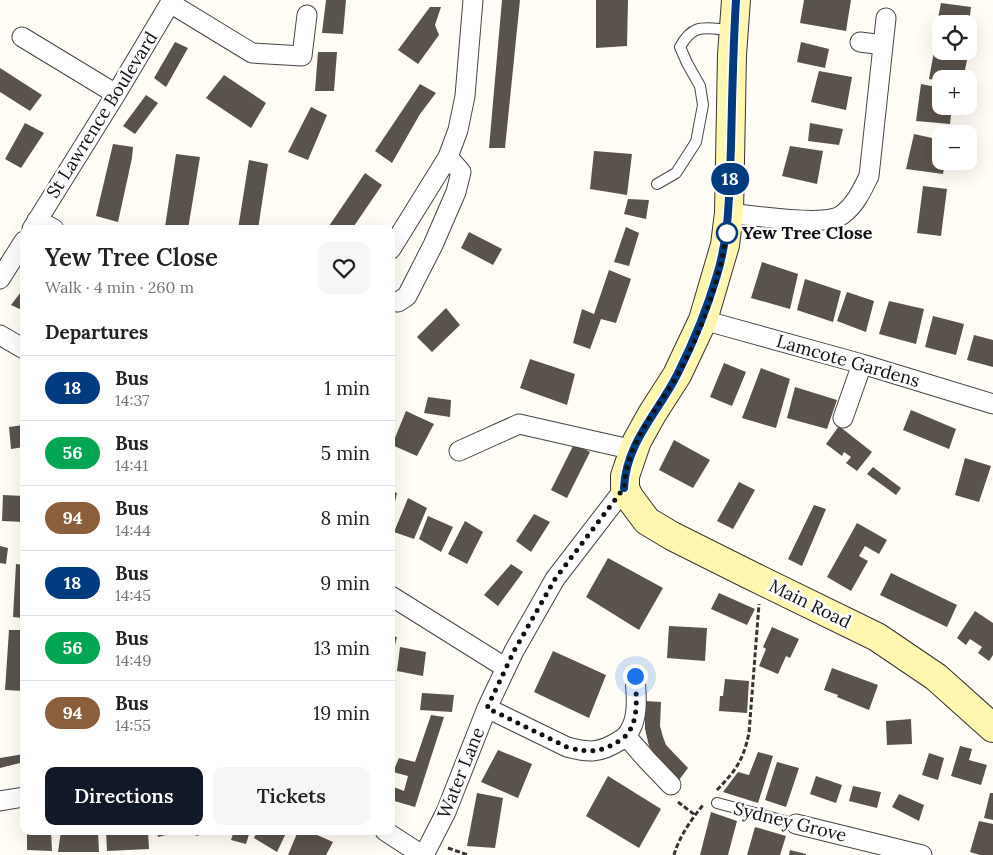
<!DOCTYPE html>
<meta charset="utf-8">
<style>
:root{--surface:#fff;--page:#f6f6f6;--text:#222;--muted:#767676;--line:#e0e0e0;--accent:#111827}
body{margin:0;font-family:Lora,serif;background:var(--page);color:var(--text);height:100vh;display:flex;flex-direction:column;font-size:19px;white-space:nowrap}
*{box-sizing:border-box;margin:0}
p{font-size:16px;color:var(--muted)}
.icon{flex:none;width:28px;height:28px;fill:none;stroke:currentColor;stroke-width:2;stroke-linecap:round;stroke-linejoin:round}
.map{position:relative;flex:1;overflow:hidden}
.sheet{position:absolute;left:20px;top:225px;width:375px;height:610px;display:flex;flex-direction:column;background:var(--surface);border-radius:10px;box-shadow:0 5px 20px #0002}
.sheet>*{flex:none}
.badge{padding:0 10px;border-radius:16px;font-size:18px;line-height:32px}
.tools{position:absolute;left:932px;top:15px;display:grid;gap:10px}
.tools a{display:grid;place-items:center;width:45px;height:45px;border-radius:10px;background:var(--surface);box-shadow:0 5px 20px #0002;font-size:25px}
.you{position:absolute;width:25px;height:25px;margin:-12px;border:4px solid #fff;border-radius:50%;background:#1a73e8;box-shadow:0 0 0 8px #1a73e833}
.map>.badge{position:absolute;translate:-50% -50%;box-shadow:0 0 0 2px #fff}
h2{padding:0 25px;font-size:19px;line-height:45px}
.round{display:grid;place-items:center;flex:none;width:52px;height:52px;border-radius:10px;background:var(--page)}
.overview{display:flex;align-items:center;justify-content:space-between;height:85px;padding:0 25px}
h1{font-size:24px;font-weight:600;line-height:38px}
.button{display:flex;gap:10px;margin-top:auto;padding:10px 25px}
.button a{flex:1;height:58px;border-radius:10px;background:var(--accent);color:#fff;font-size:20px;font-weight:600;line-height:58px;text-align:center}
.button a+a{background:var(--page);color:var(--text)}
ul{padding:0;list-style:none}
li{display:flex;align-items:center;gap:15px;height:65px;padding:0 25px;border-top:1px solid var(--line)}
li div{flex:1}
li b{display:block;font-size:19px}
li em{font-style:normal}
li .badge{min-width:55px;font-weight:700;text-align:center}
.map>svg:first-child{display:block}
.building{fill:#5a524d}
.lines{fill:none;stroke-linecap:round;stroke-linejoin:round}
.lane-casing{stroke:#444;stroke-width:12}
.street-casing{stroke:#444;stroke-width:21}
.secondary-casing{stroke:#333;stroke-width:30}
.path{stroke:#333;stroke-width:3;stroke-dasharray:5 2.5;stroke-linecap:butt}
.lane{stroke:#fff;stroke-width:10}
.street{stroke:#fff;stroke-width:19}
.secondary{stroke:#fff6b0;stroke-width:28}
.line-casing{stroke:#fff;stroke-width:11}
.line{stroke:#003b80;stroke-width:8}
.walk{stroke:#111;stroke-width:5;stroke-dasharray:0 9}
.stop-dot{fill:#fff;stroke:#003b80;stroke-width:2.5}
.labels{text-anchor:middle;stroke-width:5;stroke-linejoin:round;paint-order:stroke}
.street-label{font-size:18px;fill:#111;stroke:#fff}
.stop-label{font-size:18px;font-weight:bold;fill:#111;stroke:#fff;text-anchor:start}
</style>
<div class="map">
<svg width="993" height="855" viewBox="0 0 993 855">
<rect width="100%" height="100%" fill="#fffdf5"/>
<path class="building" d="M326,0H346L343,34L322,33Z
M502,0H520L505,148H489Z
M596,0H628L627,46L596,48Z
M804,0H851L846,31L800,23Z
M941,3L971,7L969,24H941V39L934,38Z
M430,7H441L435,25L439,35L418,64L398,50Z
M175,42L188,48L166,87L154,78Z
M801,42L829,49L825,68L797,62Z
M935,46L941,47V51H969L963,79H941V81L929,79Z
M318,52H337L334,91H315Z
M0,68L42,95L30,111L0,92Z
M819,71L852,77L846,110L811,102Z
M224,75L266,103L251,128L206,98Z
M420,84L436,93L420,114L392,163L375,151Z
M921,84L941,88V106H952L950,124L916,121Z
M146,95L158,103L135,134L123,126Z
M311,107L327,115L308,160L288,152Z
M25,123L44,133L21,168L5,159Z
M810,123L843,129L839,145L808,141Z
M914,134L941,140V161H945L943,174L906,169Z
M113,144L133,147L132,158L118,222L96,216Z
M790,146L823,151L817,184L782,176Z
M594,151L632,154L627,195L590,189Z
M176,154L200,157L188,229L165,227Z
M249,160L268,164L258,229H238Z
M365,173L382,185L352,229H327Z
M923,186L947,189L941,236L917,233Z
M628,199L649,200L646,219L624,214Z
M626,227L639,233L629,266L614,262Z
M469,232L502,249L493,265L461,248Z
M762,262L798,274L790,309L751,298Z
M609,270L631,279L616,323L601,319L590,349L573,343L582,309L594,314Z
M805,279L841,291L833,322L797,310Z
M24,288V311L11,305Z
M847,292L874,301L866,332L837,321Z
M889,301L924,309L916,344L879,334Z
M446,308L460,325L432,352L417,337Z
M933,316L964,324L956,355L925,347Z
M974,335L993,340V367L967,360Z
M530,359L575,374L567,405L520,388Z
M724,363L746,372L732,406L710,397Z
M761,368L790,379L776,428L742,418Z
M795,387L837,400L827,429L787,418Z
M428,397L451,400L450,417L424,413Z
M911,410L956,429L949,449L903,430Z
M406,411L434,424L417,456L392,445Z
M24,425V447L11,449L9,427Z
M839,426L872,452L857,471L846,463L851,457L844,452L842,456L826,444Z
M674,440L710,460L693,488L659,470Z
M574,444L590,452L567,498L551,490Z
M965,458L991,466L979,502L955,495Z
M873,467L901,488L896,495L867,474Z
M739,482L755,490L733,529L717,521Z
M391,491L397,493L392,515H391Z
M3,495L24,496V522L2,521Z
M408,498L427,508L414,539L394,532Z
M814,505L826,509L802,566L788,559Z
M534,514L550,522L531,552L516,541Z
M428,516L453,527L441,552L419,539Z
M465,521L483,532L467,564L448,554Z
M857,523L887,540L879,554L865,546L859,556L868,561L851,591L827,577Z
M0,546L8,548L6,564L0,563Z
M608,558L663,588L639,630L586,597Z
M16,564L24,565V618L13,617Z
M511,564L523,572L498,606L484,595Z
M891,573L957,605L947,627L880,595Z
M719,593L755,609L747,625L711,609Z
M975,611L993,623V655L989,661L978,653L982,647L970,639L966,645L957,638Z
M669,626L707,628L705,661L667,658Z
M772,627L799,639L790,658L786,656L778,674L759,666L766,649L763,647Z
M9,630H24V691L5,690Z
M391,636L397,637L392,657H391Z
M400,647L426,652L423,676L397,671Z
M553,651L606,675L589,718L534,692Z
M832,668L878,685L869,710L837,697L838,695L824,690Z
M725,679L749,681L747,713L719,711L720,696H723Z
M422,693L454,695L452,712L420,710Z
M645,701L661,702L660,726L663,737L666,745L688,768L679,780L660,762L649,746L645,729Z
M431,715L444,717L415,807L391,800V786L404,791L408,776L393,772L399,758L415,762Z
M911,719L912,744L887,745L886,721Z
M960,746L972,749L969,760L987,765L981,785L951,776Z
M498,750L532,764L518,798L481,782Z
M758,752L773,756L758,803L723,792L738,772L749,775Z
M929,753L944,758L938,780L922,775Z
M24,754V762L0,768V758Z
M777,762L799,768L786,807L765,800Z
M608,776L661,809L639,848L586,816Z
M816,776L842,785L836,803L810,794Z
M853,786L881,792L877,808L849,801Z
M477,793L503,798L495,848L467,846Z
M990,793H993V820L984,818Z
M899,794L924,805L919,821L892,807Z
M711,812L737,821L728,855H700Z
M979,821L993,824V855H980L970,852Z
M755,827L786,836L780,855H747Z
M27,831H51L52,851L27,850Z
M61,831H98L99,852H58Z
M106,831H148L149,849L107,851Z
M157,831H178V832L158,837Z
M195,831H211V832L196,836Z
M234,831H250L246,844L231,840Z
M257,831H287L277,852L254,838Z
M298,831H308L333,842L326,855H288Z
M790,850L806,854V855H789Z"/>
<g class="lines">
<g class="lane-casing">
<path id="lane" d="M657,184L676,173L696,142L703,105L700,86L687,63L680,47C694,21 707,29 733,30
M717,803L796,824"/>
</g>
<g class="street-casing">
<path id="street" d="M170,3L252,53L302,56L307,15
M22,37L116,94
M860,42L883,45
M729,213C751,215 827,228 843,214C856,204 862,190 869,176L886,18
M37,220L54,229
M32,229L116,94L172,0
M391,249L448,157L458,130L465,96L473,0
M0,279L24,241
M391,301L398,302L407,296L433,245L456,192L461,172L448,157
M703,320L862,364L993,404
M0,335L24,349
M843,418L862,364
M459,451L519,424L634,450
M391,596L506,668
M487,708L567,747C589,753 600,753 619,741C624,738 628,735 630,730C639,715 636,693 635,676
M626,736L647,760L671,785
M0,801L24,797
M796,824L922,855
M385,831L422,855
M424,855L446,812L487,708L514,651L555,579L625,488"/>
</g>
<g class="secondary-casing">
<path id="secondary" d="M736,0L732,55L729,213L725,245L703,320L677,375L652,414L637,441L625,476V488L629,497L647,521L672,536L748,574L877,637L936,677L993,728"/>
</g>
<path class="path" d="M717,790C736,770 743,761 749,733L759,604
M678,802L695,815
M448,848L468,855
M674,855C679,837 691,820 703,805"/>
<use href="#lane" class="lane"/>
<use href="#street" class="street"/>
<use href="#secondary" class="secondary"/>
</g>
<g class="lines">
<g class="line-casing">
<path id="line" d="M624,488C626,442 659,412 678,373C694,341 707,309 717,275C730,233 729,191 731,147C732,98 733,49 736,0"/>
</g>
<use href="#line" class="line"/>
<path class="walk" d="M635,676C636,692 639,715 630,730C628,735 623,738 619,741C600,753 588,753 567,747L487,708L514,651L555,579L624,488C626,445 656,411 677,376C700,335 722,275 727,229V233"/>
</g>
<circle class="stop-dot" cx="727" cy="233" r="10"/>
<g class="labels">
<g class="street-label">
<text transform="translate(102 115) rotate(-58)" y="6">St Lawrence Boulevard</text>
<text transform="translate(848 361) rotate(16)" y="6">Lamcote Gardens</text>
<text transform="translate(810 604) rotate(26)" y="6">Main Road</text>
<text transform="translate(461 773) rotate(-68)" y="6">Water Lane</text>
<text transform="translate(790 822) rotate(14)" y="6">Sydney Grove</text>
</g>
<g class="stop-label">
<text x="742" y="239">Yew Tree Close</text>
</g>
</g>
</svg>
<div class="tools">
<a><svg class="icon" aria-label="locate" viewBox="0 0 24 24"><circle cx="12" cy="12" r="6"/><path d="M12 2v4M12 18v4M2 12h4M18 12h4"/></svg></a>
<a>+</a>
<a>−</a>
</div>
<div class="you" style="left:635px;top:676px"></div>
<b class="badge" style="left:730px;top:179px;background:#003b80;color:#fff">18</b>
<section class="sheet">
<div class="overview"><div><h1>Yew Tree Close</h1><p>Walk · 4 min · 260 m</p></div><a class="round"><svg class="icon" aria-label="heart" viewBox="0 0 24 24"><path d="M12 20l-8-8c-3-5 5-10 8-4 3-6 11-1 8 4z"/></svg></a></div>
<h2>Departures</h2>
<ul>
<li><span class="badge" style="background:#003b80;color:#fff">18</span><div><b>Bus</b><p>14:37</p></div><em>1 min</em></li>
<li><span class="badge" style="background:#00a651;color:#fff">56</span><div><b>Bus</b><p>14:41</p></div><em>5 min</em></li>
<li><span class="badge" style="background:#8b5e3c;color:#fff">94</span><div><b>Bus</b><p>14:44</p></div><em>8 min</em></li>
<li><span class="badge" style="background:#003b80;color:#fff">18</span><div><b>Bus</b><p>14:45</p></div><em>9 min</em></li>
<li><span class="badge" style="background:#00a651;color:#fff">56</span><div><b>Bus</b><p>14:49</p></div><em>13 min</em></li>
<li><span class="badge" style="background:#8b5e3c;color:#fff">94</span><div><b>Bus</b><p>14:55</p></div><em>19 min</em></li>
</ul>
<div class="button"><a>Directions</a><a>Tickets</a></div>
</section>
</div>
